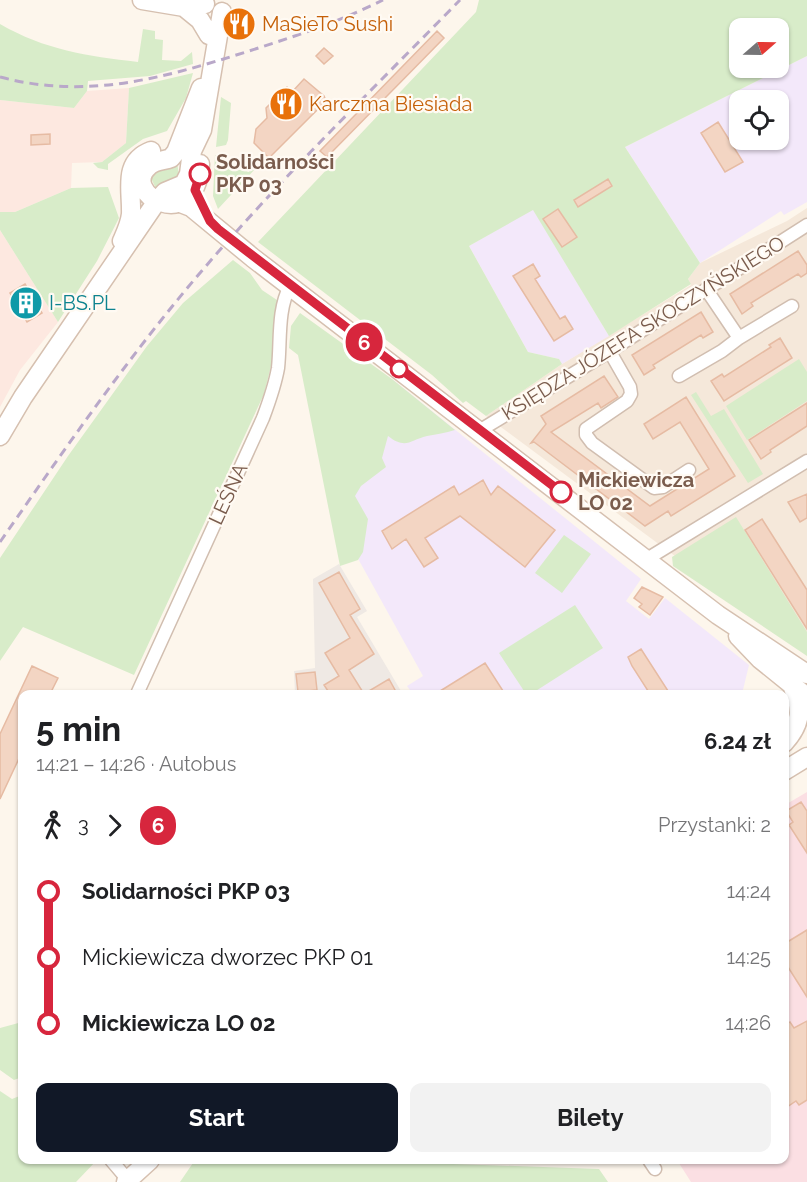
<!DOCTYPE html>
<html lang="pl">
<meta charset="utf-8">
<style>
:root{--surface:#fff;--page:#f2f2f2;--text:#202124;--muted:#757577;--accent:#111827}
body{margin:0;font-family:Raleway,sans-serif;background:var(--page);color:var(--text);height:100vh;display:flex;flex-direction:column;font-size:22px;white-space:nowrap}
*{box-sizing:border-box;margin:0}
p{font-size:20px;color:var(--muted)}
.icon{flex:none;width:33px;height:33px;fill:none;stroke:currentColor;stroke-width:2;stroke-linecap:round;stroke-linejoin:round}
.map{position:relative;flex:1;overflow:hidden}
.side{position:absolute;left:18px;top:690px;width:771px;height:474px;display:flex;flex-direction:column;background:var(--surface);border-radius:12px;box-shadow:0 2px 4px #0004}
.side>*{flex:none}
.badge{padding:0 12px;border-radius:20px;font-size:21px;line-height:39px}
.needle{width:39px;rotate:70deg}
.fabs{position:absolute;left:729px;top:18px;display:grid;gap:12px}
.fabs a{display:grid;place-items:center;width:60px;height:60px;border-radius:12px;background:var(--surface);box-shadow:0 2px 4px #0004;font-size:30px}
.map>.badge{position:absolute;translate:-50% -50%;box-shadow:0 0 0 3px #fff}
.legs{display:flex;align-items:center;gap:9px;height:66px;padding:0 18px;font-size:20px}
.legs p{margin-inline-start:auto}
.summary{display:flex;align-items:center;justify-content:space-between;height:102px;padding:0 18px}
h1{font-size:33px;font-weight:700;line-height:45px}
.cta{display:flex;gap:12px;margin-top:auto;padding:12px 18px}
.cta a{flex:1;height:69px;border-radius:12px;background:var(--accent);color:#fff;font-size:24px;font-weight:700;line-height:69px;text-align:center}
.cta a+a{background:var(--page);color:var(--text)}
ul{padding:0 18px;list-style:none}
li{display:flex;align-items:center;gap:21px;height:66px;font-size:22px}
li i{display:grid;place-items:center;width:9px;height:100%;margin:0 8px;background:currentColor}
li i::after{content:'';width:15px;height:15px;margin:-8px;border:4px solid;border-radius:50%;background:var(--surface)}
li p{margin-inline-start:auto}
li:first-child i{background:linear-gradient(#0000 50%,currentColor 0)}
li:last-child i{background:linear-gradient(currentColor 50%,#0000 0)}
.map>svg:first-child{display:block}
.residential{fill:#f5e8da}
.commercial{fill:#fde8e0}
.industrial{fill:#efe9e4}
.education{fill:#f3e8fa;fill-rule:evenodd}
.medical{fill:#fbdfe3}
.green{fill:#d8ecc9;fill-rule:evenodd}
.building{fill:#f3d5c3;stroke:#e6bba3;stroke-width:1.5}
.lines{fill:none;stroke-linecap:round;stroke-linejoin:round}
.street-casing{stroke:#d1beb0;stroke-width:15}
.secondary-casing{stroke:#d6c0b0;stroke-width:21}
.street{stroke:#fff;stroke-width:12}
.secondary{stroke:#fff;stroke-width:18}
.rail{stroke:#b9a8c9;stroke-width:3;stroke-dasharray:9 6;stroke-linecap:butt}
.line-1-casing{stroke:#fff;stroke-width:14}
.line-1{stroke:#d7263d;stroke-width:9}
.stop-1-dot{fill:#fff;stroke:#d7263d;stroke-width:3}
.labels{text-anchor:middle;stroke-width:4.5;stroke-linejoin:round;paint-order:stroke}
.food-label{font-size:20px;fill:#c56008;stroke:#fffaf3;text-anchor:start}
.stop-label{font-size:20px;font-weight:bold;fill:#7a5c4d;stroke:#fffaf3;text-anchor:start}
.culture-label{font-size:20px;fill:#0d838f;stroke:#fffaf3;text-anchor:start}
.street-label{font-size:20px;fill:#7a5c4d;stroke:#fffaf3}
</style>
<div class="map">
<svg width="807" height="1182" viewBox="0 0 807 1182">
<rect width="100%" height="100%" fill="#fdf6ec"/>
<path class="residential" d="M807,208V654L486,416L562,364L691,285L688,279L700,263L787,221Z"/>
<path class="commercial" d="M129,88L126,143L102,162L72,163L71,188L15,212H0V100L74,108L87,91Z
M0,230L58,322L20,370L0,407Z"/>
<path class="industrial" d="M339,564L367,611L357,617L401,691L395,694H295L294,671L315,668L313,579Z"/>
<path class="education" d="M807,56V202L784,215L781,211L700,263L625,147ZM740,100H778V140H740Z
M533,209L609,336L562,364L559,359L528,352L469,246Z
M392,379L641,579L626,601L649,619L665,598L749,665L742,694H413L407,686L423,676L356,555L327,455Z"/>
<path class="medical" d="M807,792V1182H691L677,1160H784L785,805Z"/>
<path class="green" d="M479,0H807V56L625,147L700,263L688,279L691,284L609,336L533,210L469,246L528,352L559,359L562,364L486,416L466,401L463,403L432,375L258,242L476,12ZM740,28H778V68H740Z
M0,24C45,50 87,56 138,62L143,29L155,31V39L163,40L162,60L181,61L192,52L193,64L150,76L88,81L87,91L74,108L0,100Z
M193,73L186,98L167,131L143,139L108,164V170L98,168L93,163L102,162L126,143L129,88Z
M221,97L231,103L228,140L226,145L216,147Z
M215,155H222L221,166L249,172L251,163L256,168L218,209L213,196Z
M177,162L179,175L162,184L157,191L151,178L157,170L169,169Z
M108,187L119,218L97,261L58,322L0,230V212H15L71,188Z
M233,260L250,273L262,290L277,300L273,358L264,394L134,675L23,627L0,661V558L68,456L147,346L183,303Z
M300,313L392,379L455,430C445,433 437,434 427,436C410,440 406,450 388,436L382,458L386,467L361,486L355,496L368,519L363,552L358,560L340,566L298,355L289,348L291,326Z
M799,359L807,372V401L747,440L726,406Z
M696,392L711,416L724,409L763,474L748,483L691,395Z
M736,517L807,632V656L673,566L672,557Z
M564,535L591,554L562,593L535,573Z
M575,605L603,648L531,694H526L499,653Z
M22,1022V1077L14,1080L0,1070V1028Z
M0,1091L12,1099L22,1095V1160H97L76,1182H0Z
M195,1160H340L599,1169L608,1182H180Z"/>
<path class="building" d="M437,31L444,38L327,157L320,151Z
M324,48L333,56L324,64L316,56Z
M304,79L324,96L326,101L269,158L254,143L256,129L267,118L266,108L287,87L292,92Z
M718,122L743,162L725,172L701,133Z
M50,134V144L31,145V135Z
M608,179L612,186L578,207L574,200Z
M558,209L577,237L562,247L543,219Z
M798,251L807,265V273L801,277L798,274L751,303L753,306L742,314L730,294Z
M533,264L540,276L535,279L560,319L565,316L573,329L554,341L513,276Z
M25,284L42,313L27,322L10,293Z
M701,312L713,332L703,338L701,335L653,365L655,368L644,375L632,355Z
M780,338L792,358L724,401L711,381L722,374L724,377L771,347L769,345Z
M604,376L618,397L601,408L598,403L551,432L650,506L709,469L680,422L653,439L644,424L686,397L735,476L671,516L668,511L645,526L534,442L531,443L546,424L541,416Z
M807,403V426L770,450L771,452L761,459L749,440Z
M483,480L491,495L498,486L555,530L525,567L460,516L425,538L438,558L424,567L406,539L392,549L382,531L454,486L459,495Z
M807,494V518L800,522L788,502Z
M762,519L807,590V629L745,530Z
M339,572L360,609L350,615L374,654L349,670L364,694L389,679L395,690L387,694H330L324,685L339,676L325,653L350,638L319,583Z
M642,587L663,597L650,615L639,607L642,604L634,598Z
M641,649L670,694H650L632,666L628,657Z
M485,663L505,694H435L445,688Z
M32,666L58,678L50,694H22V752L0,799V734Z
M315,672L317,690L298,692L296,674Z
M801,802L807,811V853L789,825L793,822L786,811Z
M807,930V997L788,967L784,969V944Z
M807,1021V1100L799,1105L796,1101L784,1109V1026L790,1022L794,1028Z"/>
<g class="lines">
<g class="street-casing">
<path id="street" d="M706,289L739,338L792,306
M610,352L630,387L631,394L627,401L586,429V435L592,443L654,488L663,487L689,470
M679,376L722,351L739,338
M479,431L602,356L807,225
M647,559L807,461
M137,694L263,418C269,402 275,385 278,368C281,341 277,310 290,286
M111,1160L128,1180
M649,1160L655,1169"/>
</g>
<g class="secondary-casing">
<path id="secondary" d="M142,0L184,7L205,4
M184,7L200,20L209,35
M200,164C196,237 117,192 149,166C155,160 164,161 171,158L176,152L201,88
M178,202L191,207L253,258L718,615L807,674
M122,241C126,232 130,224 131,214C132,190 122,162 151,151
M0,436L23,397L157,201L165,192L184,184L189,174L192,151L202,130L222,12
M738,636L760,659L807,697
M784,743C802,723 802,710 792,685
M784,771L807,757
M126,1182L150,1160"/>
</g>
<use href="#street" class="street"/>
<use href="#secondary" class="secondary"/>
<path class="rail" d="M0,77C88,100 163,78 246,52C293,37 339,22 383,0
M0,542C62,453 124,363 194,280C277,182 370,92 460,0"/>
</g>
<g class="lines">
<g class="line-1-casing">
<path id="line-1" d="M200,174L195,190L210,221L218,229L561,492"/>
</g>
<use href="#line-1" class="line-1"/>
</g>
<defs>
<g id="restaurant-disc" transform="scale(1.725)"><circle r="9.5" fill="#e8710a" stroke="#fffaf3"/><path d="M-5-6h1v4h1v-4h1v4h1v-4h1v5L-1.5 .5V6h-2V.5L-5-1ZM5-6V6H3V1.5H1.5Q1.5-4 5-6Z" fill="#fff"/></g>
<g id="building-disc" transform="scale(1.725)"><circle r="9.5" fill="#0f9aa8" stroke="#fffaf3"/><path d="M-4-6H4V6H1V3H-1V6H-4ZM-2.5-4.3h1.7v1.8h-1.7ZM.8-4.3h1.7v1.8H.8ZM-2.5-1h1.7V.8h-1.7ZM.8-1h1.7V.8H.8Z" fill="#fff"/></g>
</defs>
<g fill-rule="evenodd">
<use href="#restaurant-disc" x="239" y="24"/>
<use href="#restaurant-disc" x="286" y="104"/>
<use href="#building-disc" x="26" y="303"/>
</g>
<g class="stop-1-dot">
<circle cx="200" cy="174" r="10"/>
<circle cx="399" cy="369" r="8"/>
<circle cx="561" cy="492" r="10"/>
</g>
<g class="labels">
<g class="food-label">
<text x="262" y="31">MaSieTo Sushi</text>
<text x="309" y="111">Karczma Biesiada</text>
</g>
<g class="stop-label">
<text x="216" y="169">Solidarności<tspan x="216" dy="23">PKP 03</tspan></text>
<text x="578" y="487">Mickiewicza<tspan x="578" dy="23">LO 02</tspan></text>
</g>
<g class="culture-label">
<text x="49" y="310">I-BS.PL</text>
</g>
<g class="street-label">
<text transform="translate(643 328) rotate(-32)" y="7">KSIĘDZA JÓZEFA SKOCZYŃSKIEGO</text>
<text transform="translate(228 494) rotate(-65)" y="7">LEŚNA</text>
</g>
</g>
</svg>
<div class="fabs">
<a><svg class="needle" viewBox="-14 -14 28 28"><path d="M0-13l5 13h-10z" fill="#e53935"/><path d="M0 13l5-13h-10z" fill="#757577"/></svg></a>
<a><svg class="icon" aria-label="locate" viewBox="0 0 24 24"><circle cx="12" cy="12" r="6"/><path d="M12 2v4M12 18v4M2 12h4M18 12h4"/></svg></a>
</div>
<b class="badge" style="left:364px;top:342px;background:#d7263d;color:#fff">6</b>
<section class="side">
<div class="summary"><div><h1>5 min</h1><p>14:21 – 14:26 · Autobus</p></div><b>6.24 zł</b></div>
<div class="legs"><svg class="icon" aria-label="walk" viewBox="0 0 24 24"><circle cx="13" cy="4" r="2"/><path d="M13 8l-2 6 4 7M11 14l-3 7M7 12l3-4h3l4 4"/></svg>3<svg class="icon" aria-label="forward" viewBox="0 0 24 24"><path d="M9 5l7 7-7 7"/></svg><b class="badge" style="background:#d7263d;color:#fff">6</b><p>Przystanki: 2</p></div>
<ul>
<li><i style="color:#d7263d"></i><b>Solidarności PKP 03</b><p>14:24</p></li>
<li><i style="color:#d7263d"></i><span>Mickiewicza dworzec PKP 01</span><p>14:25</p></li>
<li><i style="color:#d7263d"></i><b>Mickiewicza LO 02</b><p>14:26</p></li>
</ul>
<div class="cta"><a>Start</a><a>Bilety</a></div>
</section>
</div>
